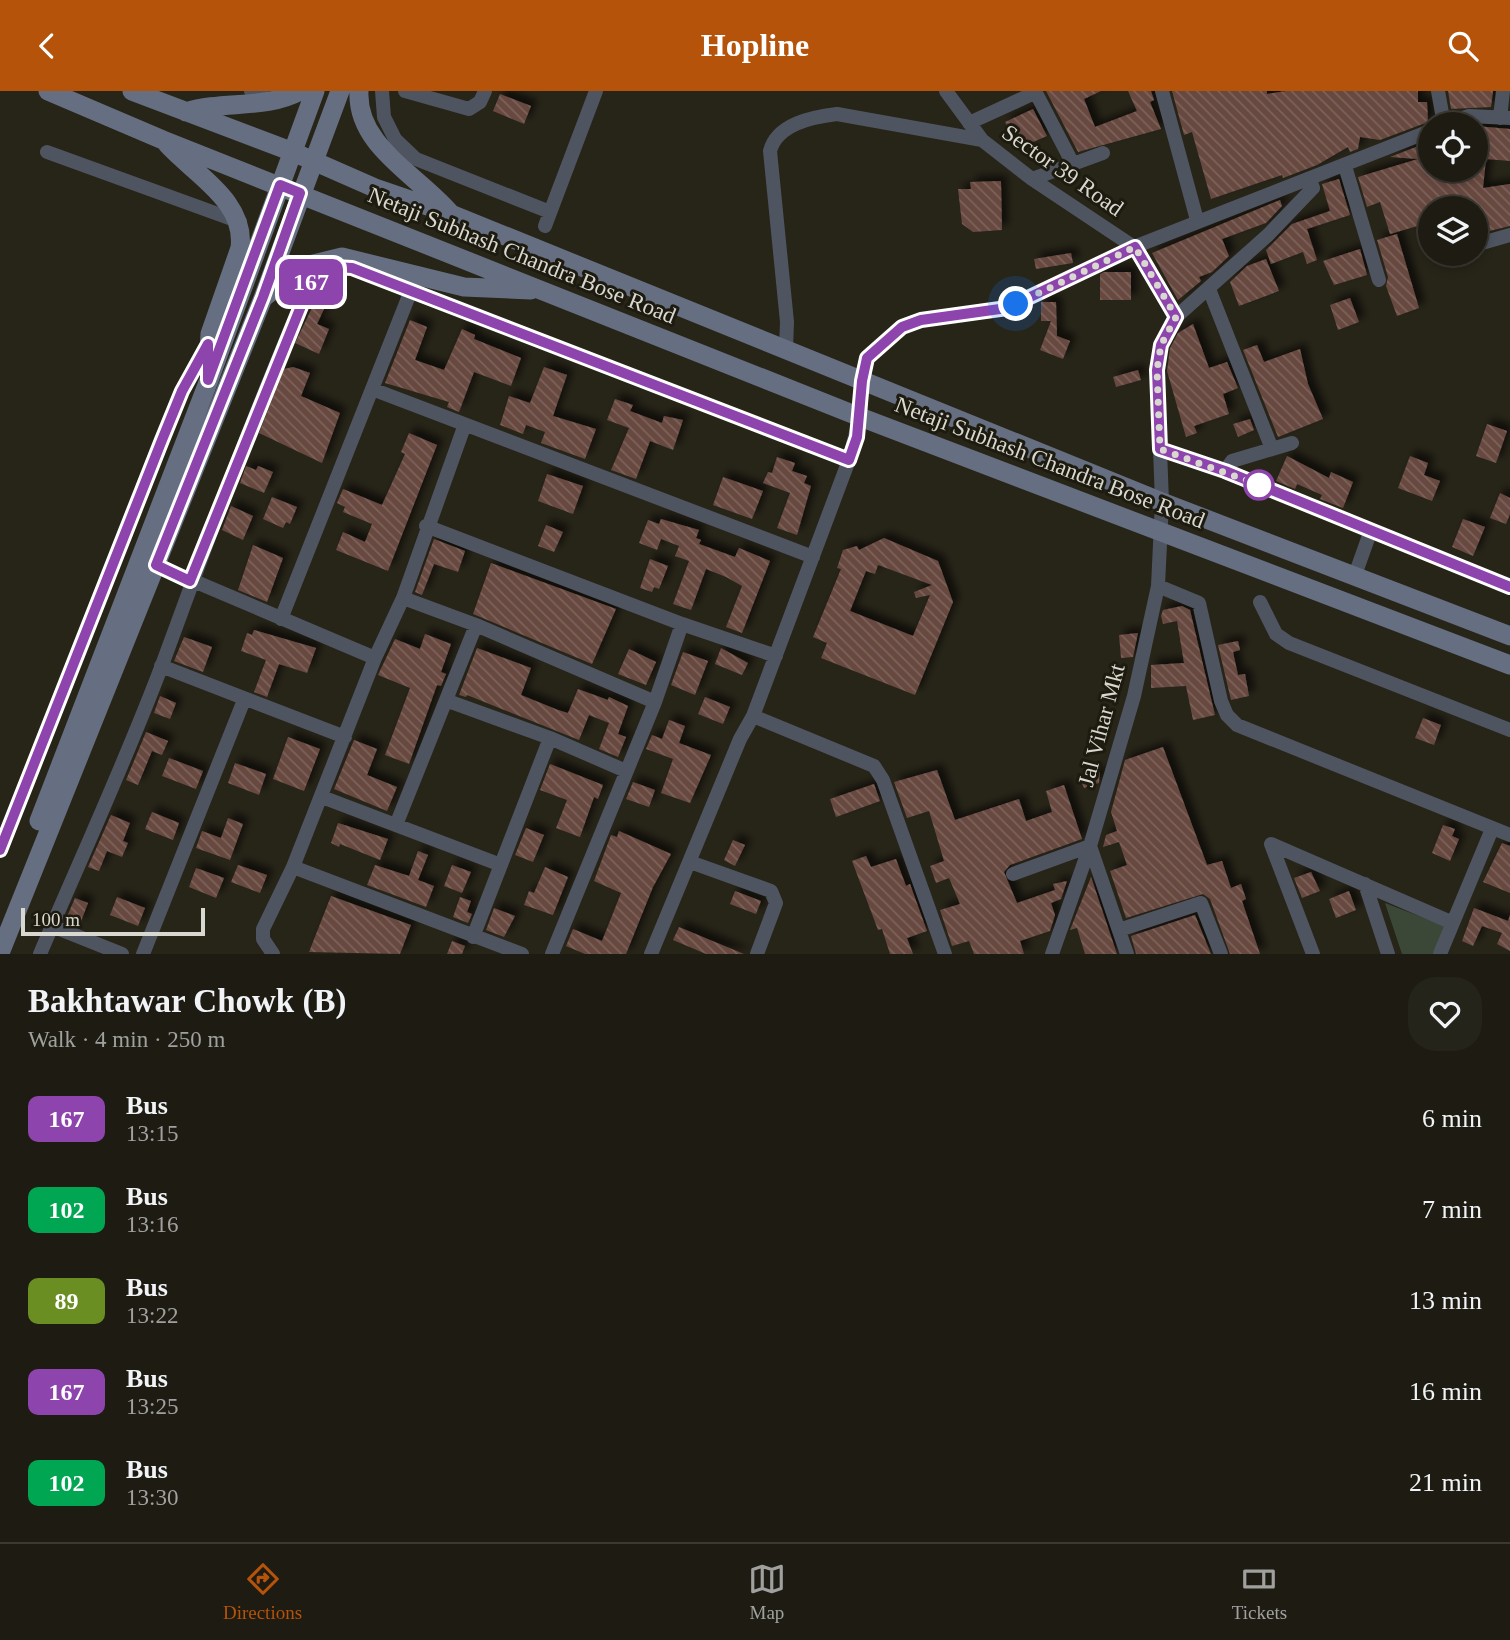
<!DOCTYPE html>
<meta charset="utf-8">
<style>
:root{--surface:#1d1b12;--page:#25241b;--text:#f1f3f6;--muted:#a0a19f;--line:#3b3932;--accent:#b45309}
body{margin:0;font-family:"Times New Roman",serif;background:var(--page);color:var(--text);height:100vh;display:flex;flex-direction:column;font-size:26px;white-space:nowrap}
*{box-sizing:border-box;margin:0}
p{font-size:23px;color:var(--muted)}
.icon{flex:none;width:38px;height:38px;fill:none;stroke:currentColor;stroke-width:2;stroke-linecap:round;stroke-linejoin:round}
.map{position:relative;height:863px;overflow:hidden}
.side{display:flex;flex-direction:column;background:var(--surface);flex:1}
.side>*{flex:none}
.badge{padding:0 14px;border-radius:10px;font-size:24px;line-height:46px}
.tools{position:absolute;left:1418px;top:21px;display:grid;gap:14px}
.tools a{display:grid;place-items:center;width:70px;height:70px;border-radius:50%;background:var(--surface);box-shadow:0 4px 10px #0003,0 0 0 2px var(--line);font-size:35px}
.scale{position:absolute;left:21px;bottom:18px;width:184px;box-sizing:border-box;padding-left:7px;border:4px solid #d9d8d0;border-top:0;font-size:19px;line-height:24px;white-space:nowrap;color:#d9d8d0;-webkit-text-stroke:5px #1d1b0f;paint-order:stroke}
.you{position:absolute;width:35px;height:35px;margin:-18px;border:5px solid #fff;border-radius:50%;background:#1a73e8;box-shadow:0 0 0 10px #1a73e833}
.map>.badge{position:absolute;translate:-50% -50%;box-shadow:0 0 0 4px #fff}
.round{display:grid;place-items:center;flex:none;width:74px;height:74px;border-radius:28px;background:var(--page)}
.overview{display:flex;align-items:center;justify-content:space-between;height:119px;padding:0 28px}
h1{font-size:33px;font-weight:800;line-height:52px}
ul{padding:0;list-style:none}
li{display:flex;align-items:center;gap:21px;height:91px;padding:0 28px}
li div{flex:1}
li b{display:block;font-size:26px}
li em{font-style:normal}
li .badge{min-width:77px;font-weight:700;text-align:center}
header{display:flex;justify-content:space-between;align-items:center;height:91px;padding:0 28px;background:var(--accent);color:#fff;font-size:32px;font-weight:800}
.tabs{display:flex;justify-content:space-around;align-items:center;height:98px;border-top:2px solid var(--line);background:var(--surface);font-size:19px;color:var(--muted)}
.tabs a{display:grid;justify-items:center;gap:4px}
.tabs .current{color:var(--accent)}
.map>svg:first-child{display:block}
.green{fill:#3c4837}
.building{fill:url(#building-back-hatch);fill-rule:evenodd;filter:url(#shadow)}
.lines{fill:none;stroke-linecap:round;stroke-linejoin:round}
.street{stroke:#4e5460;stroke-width:14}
.secondary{stroke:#666f81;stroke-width:19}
.line-casing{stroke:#fff;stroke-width:16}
.line{stroke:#8e44ad;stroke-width:10}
.walk{stroke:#d9d8d0;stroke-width:7;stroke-dasharray:0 12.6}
.stop-dot{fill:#fff;stroke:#8e44ad;stroke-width:3.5}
.labels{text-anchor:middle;stroke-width:6;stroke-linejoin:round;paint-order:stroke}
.street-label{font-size:23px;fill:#d9d8d0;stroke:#1d1b0f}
</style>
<header><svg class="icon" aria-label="back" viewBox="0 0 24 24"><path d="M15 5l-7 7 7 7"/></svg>Hopline<svg class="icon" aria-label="search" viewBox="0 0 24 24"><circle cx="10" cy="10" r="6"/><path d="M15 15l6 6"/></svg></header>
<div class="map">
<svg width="1510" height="863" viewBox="0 0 1510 863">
<defs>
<pattern id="building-back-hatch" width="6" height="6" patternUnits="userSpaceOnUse" patternTransform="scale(1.75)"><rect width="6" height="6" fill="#674841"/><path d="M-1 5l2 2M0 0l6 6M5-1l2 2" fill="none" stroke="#7c625b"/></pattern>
<filter id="shadow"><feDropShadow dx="6" dy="-6" stdDeviation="3.5" flood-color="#0009"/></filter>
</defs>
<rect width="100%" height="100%" fill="#272418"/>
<path class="green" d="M1385,812L1445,835L1434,863H1402Z"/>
<path class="building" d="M1046,0H1101L1084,8L1095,36L1137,20L1128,0H1151L1154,9L1150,11L1161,38L1078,61Z
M1172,0H1267V3L1286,0H1418V11H1427L1428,31L1380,49L1360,46L1358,58L1350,61L1348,56L1317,74L1283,87L1282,84L1211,108L1192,41L1184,44Z
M1448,0H1493L1491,16L1451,18Z
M500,3L531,15L524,33L493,20Z
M1033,18L1047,45L1017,58L1005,31Z
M1475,35L1510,38V70L1486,68L1483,97L1510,93V135L1477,143L1475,117H1430V155L1427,156L1421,134L1390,143L1380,111L1367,116L1358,86L1418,68L1390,66L1429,51L1430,79H1475Z
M1339,88L1350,124L1307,138L1317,169L1307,173L1303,161L1271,173L1266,159L1292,133L1330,120L1322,93Z
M1001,90L1002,139L973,141L962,133L958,98H971L970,91Z
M1280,109L1282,115L1266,132L1222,148L1229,165L1212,181L1199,186L1201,190L1178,209L1152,162Z
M1397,143L1419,217L1397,225L1386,195L1388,186L1377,149Z
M1360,158L1367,184L1334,194L1323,170Z
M1071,162L1073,172L1036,178L1034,168Z
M1266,168L1279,200L1239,215L1230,191L1247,175Z
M1104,181H1131V209H1100V183Z
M339,186L317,233L329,238L319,263L295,252L325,190Z
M1350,207L1359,231L1338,239L1330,214Z
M1041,211H1056L1057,245L1070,250L1063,268L1040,259L1051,230H1041Z
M410,229L427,236L415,269L444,279L462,238L475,244L474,248L521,267L511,295L474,281L459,321L447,316L449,311L385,292Z
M1193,233L1209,277L1227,271L1238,297L1223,303L1229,323L1194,335L1197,342L1186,346L1167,280L1170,257L1178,242Z
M1257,254L1264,271L1300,258L1308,293L1323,328L1278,346L1243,259Z
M293,276L310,282L301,305L340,322L322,372L259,342L284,278Z
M544,276L567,284L553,325L596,338L585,368L541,352L545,341L526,334L523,343L500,334L509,305L530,312Z
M1138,279L1141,289L1116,296L1113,286Z
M615,308L633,314L630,320L662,332L664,325L683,329L673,359L650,350L636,388L611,379L629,337L607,329Z
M1250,328L1254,339L1238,346L1233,333Z
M1487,333L1507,340L1496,372L1476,365Z
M409,342L437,354L388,480L336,459L343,441L365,451L372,433L343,421L345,416L337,412L343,398L382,414L405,363L401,361Z
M1287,365L1329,387L1331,381L1353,391L1343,417L1320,408L1322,404L1297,393L1295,398L1276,390Z
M1410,365L1428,372L1424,384L1440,390L1432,410L1398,397Z
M777,366L795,372L792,380L807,385L804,392L811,395L797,444L777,437L790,402L763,392L768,381L772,382Z
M246,375L256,379L258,375L273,381L264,402L240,392Z
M547,383L583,395L573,423L538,410Z
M723,386L763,400L752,428L713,414Z
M1500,402L1510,407V423L1506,433L1490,427Z
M272,406L297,416L290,433L286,431L283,437L263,428Z
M231,415L253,425L243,449L222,439Z
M661,428L699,439L696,447L701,449L699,453L735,466L739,457L770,470L742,542L726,536L742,495L726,486L706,478L691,519L673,513L689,470L675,465L679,455L661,448L657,459L639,452L648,429L659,433Z
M1463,428L1485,436L1473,465L1452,456Z
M546,434L563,441L554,461L538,455Z
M884,447L938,470L953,511L915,604L821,567L827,552L813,546L841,478L837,477L843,459L857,455L859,459ZM878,474L932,494L914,501L916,507L930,504L913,545L850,520L866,480L875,483Z
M434,448L465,460L458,481L434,473L422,504L415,501Z
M253,454L283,467L267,511L238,499Z
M650,468L668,475L659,498L654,496L652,501L640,497Z
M491,472L616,518L592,573L473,523Z
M1182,515L1190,519L1215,624L1193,629L1186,595L1151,597V574L1184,572L1177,530L1163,533L1161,525L1163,519Z
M254,539L316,557L307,582L279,573L267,606L254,601L266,569L241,560L247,542L252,544Z
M1138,542L1133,566L1121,567L1119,544Z
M425,543L451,553L441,581L446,583L441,595L437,594L409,673L385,664L410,597L378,584L395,548L420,558Z
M184,546L212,556L203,581L174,570Z
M1238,550L1240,559L1233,561L1238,584L1245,583L1249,605L1231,609L1218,554Z
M477,557L531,577L521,604L558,619L568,622L578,598L608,609L609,606L628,615L618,643L626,646L618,666L599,658L609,632L589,624L579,649L467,604L466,606L459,604Z
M721,557L748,572L742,584L715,573Z
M629,558L656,571L646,594L618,583Z
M683,561L708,570L695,604L671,594Z
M160,605L176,612L170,628L154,622Z
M705,606L730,616L723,633L698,623Z
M1423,627L1441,634L1434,654L1415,647Z
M669,629L685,635L679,652L711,664L690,712L661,702L673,668L646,658L652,644L662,648Z
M146,641L168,650L162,664L152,660L138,694L126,689Z
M288,646L320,658L304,700L273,688Z
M354,649L377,658L367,684L397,696L387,720L334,698Z
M1163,656L1207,774L1222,770L1231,797L1241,793L1246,808L1242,810L1260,863H1230L1210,808L1203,803L1126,827L1110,780L1127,774L1119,751L1103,756L1106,744L1117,740L1111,721L1125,669Z
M169,667L203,680L196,698L162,685Z
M235,672L266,683L259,704L228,692Z
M550,673L603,694L598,708L594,706L580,746L556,737L567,709L540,699Z
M937,679L955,729L1019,708L1026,730L1052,721L1046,700L1064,694L1082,748L1010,774L1004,781L1017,812L1055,799L1053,793L1067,790L1061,808L1051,812L1055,824L1050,840L1020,850L1024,863H974L969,850L952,855L940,819L960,813L949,787L936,792L930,775L944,770L929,720L907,727L894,691Z
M1100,680L1099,692L1084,697L1080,687Z
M633,691L655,699L649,716L626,708Z
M874,693L880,710L836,726L830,708Z
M152,721L179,732L173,749L145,738Z
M111,724L130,732L123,750L128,752L122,766L107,760L99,780L88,776Z
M228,727L243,733L230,769L196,757L202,740L221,747Z
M338,732L388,748L380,769L340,753L339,756L331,752Z
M1443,734L1455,738L1452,745L1459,748L1450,770L1432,762Z
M526,737L544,744L533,771L515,764Z
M619,740L671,763L653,796L626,863H585L566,855L573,838L602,850L621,802L594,790L611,744L617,746Z
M733,749L745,754L735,775L724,769Z
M1502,752L1510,755V802L1483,791Z
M418,760L428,764L418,789L434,795L426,816L367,794L375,774L409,785Z
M866,765L871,776L896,768L906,795L910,793L927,840L907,847L913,863H890L882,838L878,839L852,770Z
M238,774L267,784L260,802L231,791Z
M452,774L471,781L462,802L444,795Z
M545,776L568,786L553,824L524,814L529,800L534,802Z
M196,777L224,787L216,807L189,796Z
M1311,781L1320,800L1302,807L1294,787Z
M1091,786L1117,863H1085L1077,837L1070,839Z
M735,800L761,810L756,823L730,813Z
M1349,800L1356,819L1336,827L1329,808Z
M331,805L411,834L400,863L309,861Z
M117,806L145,817L138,835L110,824Z
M460,806L471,810L467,821L472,823L468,832L453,826Z
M75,807L88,812L80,833L66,828Z
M494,817L515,825L504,846L486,839Z
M1474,817L1508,830L1510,824V860L1497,853L1502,842L1482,835L1473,855L1462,850Z
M1195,824L1211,863H1136L1131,845Z
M679,836L710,849L744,863H706L673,849Z
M452,850L465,855L462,863H447Z"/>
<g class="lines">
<path class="street" d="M251,0L273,10
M382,0L384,26L395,48L416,68L550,121
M405,0L469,18L480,11L485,0
M946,0L982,49L1032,88L1134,156L1176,226
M1162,0L1197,129
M1438,0L1444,33
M1500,27L1503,0
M969,32L1030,4H1037L1073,73
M1445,33L1469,25L1510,27
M47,61L240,131
M1345,75L1379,189
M1032,88L1103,62
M545,135L596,0
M1475,154L1510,144
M1209,198L1272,358
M786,259L787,231L770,60C777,33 812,26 837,23L982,49
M372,298L813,466
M1160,358L1225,380L1510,496
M1225,380L1232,370L1292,352
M426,435L682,533L776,565
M156,474L375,567
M1355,484L1371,439
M1158,495L1199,512L1221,610L1227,624L1237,634L1510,744
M403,507L476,534L655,611
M1260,511L1276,543L1289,552L1510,639
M281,528L410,202
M161,575L345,646
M448,610L550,647L626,680
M753,625L874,675L883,689L945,863
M322,706L501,774
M396,734L476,534
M1271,753L1453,832
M1271,753L1313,863
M0,759L152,373L182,300L207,254
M690,771L771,800L776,812L757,863
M293,776L522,863
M1013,783L1090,755L1127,863
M1365,793L1388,863
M52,835L122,863
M1119,839L1201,812L1221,863
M473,846L550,647
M40,863C81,767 125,672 162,574C210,444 256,315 312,188C325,177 336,175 352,177L849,369
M143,863L244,609
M273,863L263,848V838L293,776L375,567L403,507L464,336
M552,863L655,611L682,533
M651,863L740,648L753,625L849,369L860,326L862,290L867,267L902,236L921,229L1007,217L1134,156L1430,40
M1052,863L1090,755L1134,605L1158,495L1162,411L1157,279L1161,254L1176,226L1268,144L1313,97L1310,89
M1440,863L1492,738"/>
<path class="secondary" d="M48,0L163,49L860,326L1510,574
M132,0L293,61L375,97L451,123L1162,411L1510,545
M359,0C356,55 418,84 451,123
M186,21C224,9 264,19 300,0
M167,53C195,84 246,110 240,157L210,243L208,278
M263,207L305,175L342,166L464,196L531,199
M39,730L209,289L315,0
M0,862L263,207L340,0"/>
</g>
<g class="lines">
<g class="line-casing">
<path id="line" d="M0,759L162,349L182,300L208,253V289L280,94L300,102L263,206L156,474L190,490L312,188L334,176L352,177L849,369L857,346L862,290L867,267L902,236L921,229L1007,217L1135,156L1176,226L1161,254L1157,279L1160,358L1225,380L1510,496"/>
</g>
<use href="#line" class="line"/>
<path class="walk" d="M1016,213L1135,156L1176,226L1161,254L1157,279L1160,358L1259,394"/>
</g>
<circle class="stop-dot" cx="1259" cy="394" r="14"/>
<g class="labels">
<g class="street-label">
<text transform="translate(1063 79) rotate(35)" y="8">Sector 39 Road</text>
<text transform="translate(522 164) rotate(22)" y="8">Netaji Subhash Chandra Bose Road</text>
<text transform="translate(1050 371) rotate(21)" y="8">Netaji Subhash Chandra Bose Road</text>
<text transform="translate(1101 634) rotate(-75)" y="8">Jal Vihar Mkt</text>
</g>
</g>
</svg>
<div class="tools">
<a><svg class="icon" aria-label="locate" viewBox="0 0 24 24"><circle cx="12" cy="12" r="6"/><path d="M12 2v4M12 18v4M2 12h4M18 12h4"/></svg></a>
<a><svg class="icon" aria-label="layers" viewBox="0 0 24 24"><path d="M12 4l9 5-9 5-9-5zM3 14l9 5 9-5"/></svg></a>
</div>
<div class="scale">100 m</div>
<div class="you" style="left:1016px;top:213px"></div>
<b class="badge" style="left:311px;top:191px;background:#8e44ad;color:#fff">167</b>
</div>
<section class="side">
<div class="overview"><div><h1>Bakhtawar Chowk (B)</h1><p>Walk · 4 min · 250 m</p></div><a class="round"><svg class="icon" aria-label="heart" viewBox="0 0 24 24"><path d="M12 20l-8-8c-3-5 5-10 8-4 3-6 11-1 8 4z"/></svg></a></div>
<ul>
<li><span class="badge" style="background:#8e44ad;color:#fff">167</span><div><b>Bus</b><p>13:15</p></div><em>6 min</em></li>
<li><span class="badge" style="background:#00a651;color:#fff">102</span><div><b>Bus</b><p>13:16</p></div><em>7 min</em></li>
<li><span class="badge" style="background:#6b8e23;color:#fff">89</span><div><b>Bus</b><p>13:22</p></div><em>13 min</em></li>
<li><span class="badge" style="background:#8e44ad;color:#fff">167</span><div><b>Bus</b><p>13:25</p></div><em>16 min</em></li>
<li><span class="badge" style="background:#00a651;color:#fff">102</span><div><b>Bus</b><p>13:30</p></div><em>21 min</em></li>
</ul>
</section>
<nav class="tabs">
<a class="current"><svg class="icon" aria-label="directions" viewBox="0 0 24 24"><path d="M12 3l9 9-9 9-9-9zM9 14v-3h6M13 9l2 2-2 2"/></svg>Directions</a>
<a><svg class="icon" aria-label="map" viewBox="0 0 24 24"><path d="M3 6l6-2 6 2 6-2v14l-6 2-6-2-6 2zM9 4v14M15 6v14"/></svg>Map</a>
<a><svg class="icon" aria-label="tickets" viewBox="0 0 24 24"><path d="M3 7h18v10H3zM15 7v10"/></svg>Tickets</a>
</nav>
